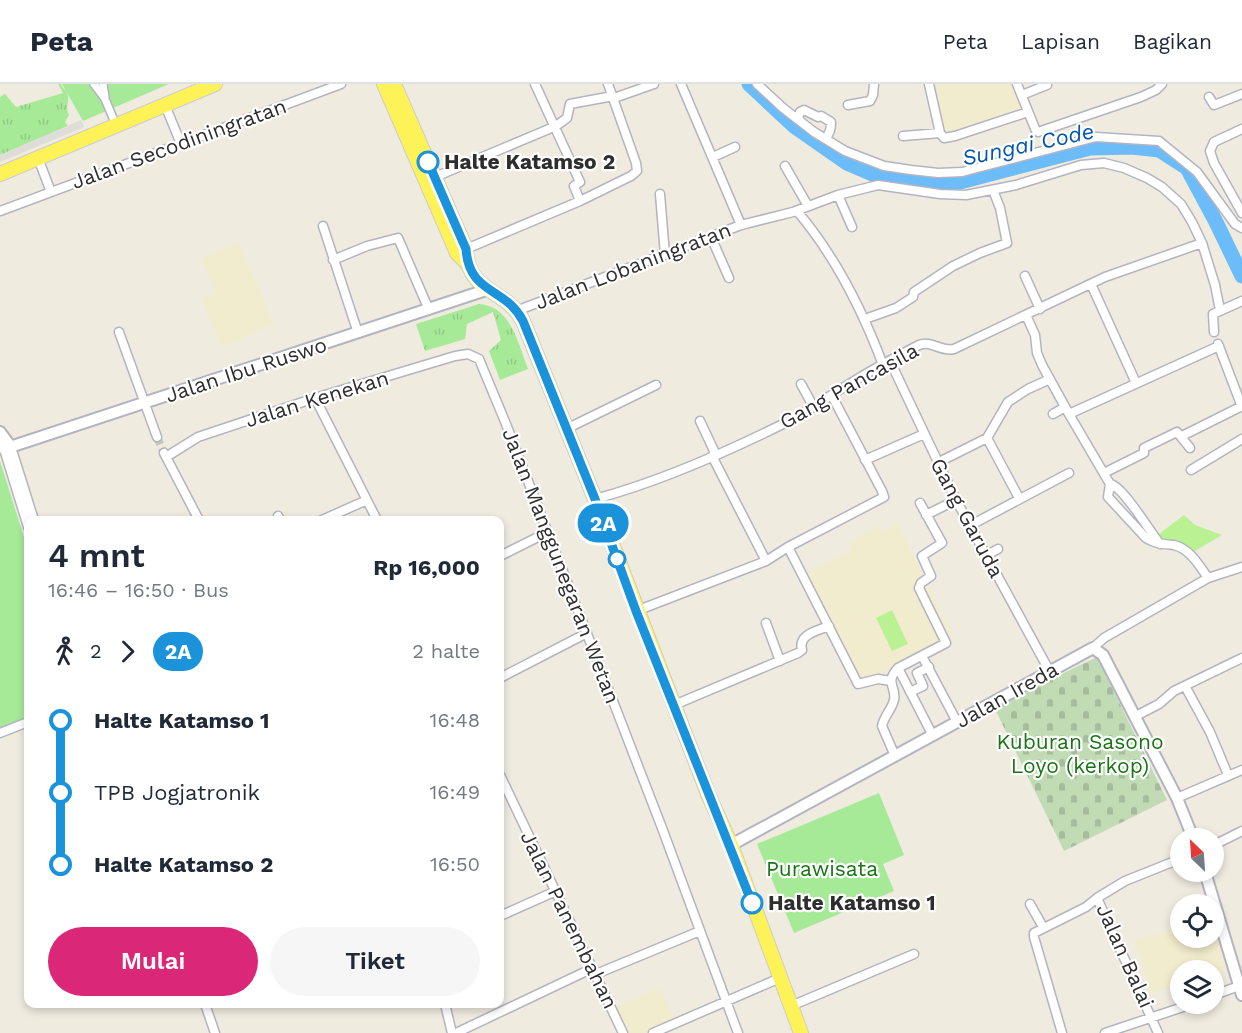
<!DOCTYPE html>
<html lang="id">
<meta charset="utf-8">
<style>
:root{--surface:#fff;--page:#f6f6f7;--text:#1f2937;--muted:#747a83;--line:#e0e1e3;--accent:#db2777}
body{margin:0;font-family:"Work Sans",sans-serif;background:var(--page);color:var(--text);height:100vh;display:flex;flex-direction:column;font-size:22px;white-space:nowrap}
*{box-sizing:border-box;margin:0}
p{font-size:20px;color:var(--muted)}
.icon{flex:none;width:33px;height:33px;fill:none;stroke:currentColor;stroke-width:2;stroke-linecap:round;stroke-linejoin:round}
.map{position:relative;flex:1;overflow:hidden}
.details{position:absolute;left:24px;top:432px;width:480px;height:492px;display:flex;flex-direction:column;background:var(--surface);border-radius:12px;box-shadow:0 3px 9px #0003}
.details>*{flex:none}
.badge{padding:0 12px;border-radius:20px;font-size:21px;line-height:39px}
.needle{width:39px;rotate:335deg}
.controls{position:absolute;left:1170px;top:744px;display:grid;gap:12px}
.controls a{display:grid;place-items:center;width:54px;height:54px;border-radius:50%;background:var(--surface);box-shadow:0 3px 9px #0003;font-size:30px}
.map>.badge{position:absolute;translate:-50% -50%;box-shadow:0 0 0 3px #fff}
.legs{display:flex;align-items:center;gap:9px;height:66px;padding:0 24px;font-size:20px}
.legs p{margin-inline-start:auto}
.headline{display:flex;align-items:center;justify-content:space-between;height:102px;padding:0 24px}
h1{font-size:33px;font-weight:600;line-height:45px}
.cta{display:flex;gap:12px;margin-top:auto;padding:12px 24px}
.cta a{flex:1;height:69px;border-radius:36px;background:var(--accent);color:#fff;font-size:24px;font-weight:600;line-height:69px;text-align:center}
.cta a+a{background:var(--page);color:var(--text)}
ul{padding:0 24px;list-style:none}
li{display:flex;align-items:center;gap:21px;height:72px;font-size:22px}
li i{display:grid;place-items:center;width:9px;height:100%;margin:0 8px;background:currentColor}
li i::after{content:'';width:15px;height:15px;margin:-8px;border:4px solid;border-radius:50%;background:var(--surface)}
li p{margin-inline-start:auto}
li:first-child i{background:linear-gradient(#0000 50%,currentColor 0)}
li:last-child i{background:linear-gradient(currentColor 50%,#0000 0)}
header{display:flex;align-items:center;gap:36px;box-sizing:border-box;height:84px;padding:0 30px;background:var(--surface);border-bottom:2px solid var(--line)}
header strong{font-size:28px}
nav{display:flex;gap:33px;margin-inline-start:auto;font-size:21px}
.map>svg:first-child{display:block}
.education{fill:#f2ecce}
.grass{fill:url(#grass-tufts)}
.cemetery{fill:url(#cemetery-stones)}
.park{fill:#a6ea98}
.pitch{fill:#baf293}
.plaza{fill:#dfddd7}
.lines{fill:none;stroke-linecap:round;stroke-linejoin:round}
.river{stroke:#6bbcf9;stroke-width:15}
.minor-tunnel{stroke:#c9c5bc;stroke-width:8;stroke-dasharray:8 4;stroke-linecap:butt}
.pedestrian-casing{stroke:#b3b4c2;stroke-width:10}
.minor-casing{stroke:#b3b4c2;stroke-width:11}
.tertiary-casing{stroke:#b3b4c2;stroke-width:14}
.primary-casing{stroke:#cdcdcd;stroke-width:16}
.pedestrian{stroke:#fff;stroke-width:7}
.minor{stroke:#fff;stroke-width:8}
.tertiary{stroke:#fff;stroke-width:10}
.primary{stroke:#fdf257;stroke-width:14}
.line-1-casing{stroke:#fff;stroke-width:14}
.line-1{stroke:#1a93db;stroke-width:9}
.stop-1-dot{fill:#fff;stroke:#1a93db;stroke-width:3}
.labels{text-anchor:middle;stroke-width:4.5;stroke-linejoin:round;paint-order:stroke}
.street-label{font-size:21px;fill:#2e2e2e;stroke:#fff}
.stop-label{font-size:21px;font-weight:bold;fill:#2e2e2e;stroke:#fff;text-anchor:start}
.park-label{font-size:21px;fill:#187414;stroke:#fff}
.water-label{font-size:22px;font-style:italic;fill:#0156ae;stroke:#fff}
</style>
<header>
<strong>Peta</strong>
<nav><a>Peta</a><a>Lapisan</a><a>Bagikan</a></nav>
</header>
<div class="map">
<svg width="1242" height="949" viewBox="0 0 1242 949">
<defs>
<pattern id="grass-tufts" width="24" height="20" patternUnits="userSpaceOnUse" patternTransform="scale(1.5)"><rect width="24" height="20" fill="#a6ea98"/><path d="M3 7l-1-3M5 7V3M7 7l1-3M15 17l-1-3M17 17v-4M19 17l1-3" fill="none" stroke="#8fc983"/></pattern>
<pattern id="cemetery-stones" width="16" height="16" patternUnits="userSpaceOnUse" patternTransform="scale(1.5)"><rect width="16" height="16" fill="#c1dbb5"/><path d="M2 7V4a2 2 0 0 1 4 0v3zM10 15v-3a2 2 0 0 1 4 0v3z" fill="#a6bc9c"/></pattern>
</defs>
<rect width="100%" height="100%" fill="#f0ebdf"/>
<path class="education" d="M931,0H1016L1027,27L944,52Z
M238,158L274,240L222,263L201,216L216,208L201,174Z
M898,440L953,553L858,600L804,489L852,466L848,458L880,442L883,448Z
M1180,843V854H1214V844L1227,886L1214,890V886H1180V900L1151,909L1135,856Z
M661,904L675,937L645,949H625L614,923Z"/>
<path class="grass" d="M58,0H61C63,5 67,6 68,12C69,20 65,23 69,31L65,38L68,42L0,71V13L5,10L16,23L63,9Z
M479,220C511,222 518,259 528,285L500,296L489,267L501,256L493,228L467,240L465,255L425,267L416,240Z"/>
<path class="cemetery" d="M1097,573L1167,716L1064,767L994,623Z"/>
<path class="park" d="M62,0H169L83,37Z
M0,377L28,466V633L0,643Z
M879,709L904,771L883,780L894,807L794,849L757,760Z"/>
<path class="pitch" d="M1184,431L1195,441L1222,451L1195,467L1155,453Z
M892,526L908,560L892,567L876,534Z"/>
<path class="plaza" d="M81,36L84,42L82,44L0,78V71Z"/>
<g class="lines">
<path class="river" d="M749,0L794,42L847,79L875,91L900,96L928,99L960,98L1090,64L1132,63L1159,66L1187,84L1216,138L1242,192"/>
<path class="minor-tunnel" d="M157,353L164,369"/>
<g class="pedestrian-casing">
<path id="pedestrian" d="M94,0L105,15L113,34
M103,0L105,13"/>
</g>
<g class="minor-casing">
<path id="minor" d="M535,0L580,98L574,102L580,117
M681,0L741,141
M757,0L783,24L814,48L845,67L884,82L911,86L938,89L962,88L1096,53L1159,57L1197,88L1235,140L1242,144
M929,0L940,49
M1017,0L1036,47L1038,48L1141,13L1156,6L1162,0
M1022,11L1047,1
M1209,13L1214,21L1242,10
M614,14L654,0
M165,21L181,60
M848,21L870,17L873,11L874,0
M798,35L800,28L804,26L818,33L821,32L831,38C831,45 830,49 825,55
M1242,45L1214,58L1210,67L1214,79L1242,129
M903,52L940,49L944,54L955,52L1028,28
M713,73L735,63
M38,74L51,108
M785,82L808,122
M435,93L556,42L567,34L570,20L613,12
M660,110L665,171
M838,111L852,143
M0,127L341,0
M797,127C836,173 862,225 883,281
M323,142L358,249
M711,153L729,194
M466,165L580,117L631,92L637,87L636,79L608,0
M333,176L367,162L398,154L429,226
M1025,192L1040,225
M1091,200L1136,299
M516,227L741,141L793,128L838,111L878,101L940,110L966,111L1016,101L1081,81L1104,79L1124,84L1147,94L1162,103L1181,120L1192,138L1202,159L1215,201L1220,226
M1026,231L1035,251L1037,269L1042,281L1069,330L1110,400C1123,402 1150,448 1160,460
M865,235L896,224L913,213L914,208L953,182L980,169L1007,159L1000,124L993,106
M119,248L157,353
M1214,248L1213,230L1242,217
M1218,260L1242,323
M890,277L956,416L1050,588
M801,300L813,322
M315,314L377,436
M1053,330L1065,323
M1069,330L1219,262
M700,337L716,371
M566,345L656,301
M1182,352L1242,322
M987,354L1019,414
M11,363L34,436
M4,365L28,443
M164,369L199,436
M712,372L766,477
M166,373L198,353L315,314L455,272L468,270L479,275L506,340L662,744L738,949
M865,376L924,350
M937,379L987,354L1008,318L1028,305L1050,295
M1191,386L1242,355
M1104,389L1144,369V364L1177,348L1190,364
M1110,400L1108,413L1146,454C1155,460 1164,460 1174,461C1190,465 1199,481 1208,494
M595,415C662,397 727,368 789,337C811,326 830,311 851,299C873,285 896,273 919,261C932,256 940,268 954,265L1105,193L1202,159
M926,431L956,416
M278,432L280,436
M322,436L367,416
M971,441L1069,389
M788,463L884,413L882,407L832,312
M987,471L998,465
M500,472L548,448
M636,527L766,477L788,463L858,600L878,595L891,597
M766,539L780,577
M1093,564L1104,554L1208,494L1242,483
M922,572L957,638
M898,584L933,652
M500,594L587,549
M1185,602L1210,648L1228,691
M910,608L923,602L917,589L929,583
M674,621L798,569L802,566C798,550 817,547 829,542
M1134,633L1159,620L1174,607L1242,574
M0,649L28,638
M895,672L882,642C884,632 892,625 894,616C897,603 884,599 898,584L946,559L919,504L921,499L931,492L922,472L942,459L920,419
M500,691L623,949
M1177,714L1242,686
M1214,761L1242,747
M1030,820L1043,843
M500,832L556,807
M596,890L700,847
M1214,911L1242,901
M205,920L215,949
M445,920L452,949
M791,922L914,870
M456,949L593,884
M653,949L780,894
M1062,949L1034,853V849L1086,823L1097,814
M1105,949L1192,920
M1158,949L1097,814L1125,797L1180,775"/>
</g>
<g class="tertiary-casing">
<path id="tertiary" d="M0,348L11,363
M0,359L4,365L489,205
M731,761L1093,564L1103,571L1177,714L1193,754
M1205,788L1242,911"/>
</g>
<g class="primary-casing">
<path id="primary" d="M384,0L457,169L467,179
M394,0L466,165C468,211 505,203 523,237L595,415L708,710L731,761L801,949
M0,90L215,0"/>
</g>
<use href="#pedestrian" class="pedestrian"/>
<use href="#minor" class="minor"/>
<use href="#tertiary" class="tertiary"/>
<use href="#primary" class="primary"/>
</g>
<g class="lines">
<g class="line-1-casing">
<path id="line-1" d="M428,78L466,165C469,211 506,203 523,237L595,415L636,527L752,819"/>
</g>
<use href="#line-1" class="line-1"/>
</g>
<g class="stop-1-dot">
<circle cx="428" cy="78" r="10"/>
<circle cx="617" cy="475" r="8"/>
<circle cx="752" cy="819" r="10"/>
</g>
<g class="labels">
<g class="street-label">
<text transform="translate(179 60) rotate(-20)" y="7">Jalan Secodiningratan</text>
<text transform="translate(633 182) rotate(-21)" y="7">Jalan Lobaningratan</text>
<text transform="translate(246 286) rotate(-18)" y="7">Jalan Ibu Ruswo</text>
<text transform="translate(849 302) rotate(-29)" y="7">Gang Pancasila</text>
<text transform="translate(317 315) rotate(-17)" y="7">Jalan Kenekan</text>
<text transform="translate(967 434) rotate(62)" y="7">Gang Garuda</text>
<text transform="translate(561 482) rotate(69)" y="7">Jalan Manggunegaran Wetan</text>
<text transform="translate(1007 611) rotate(-29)" y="7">Jalan Ireda</text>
<text transform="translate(569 836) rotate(64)" y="7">Jalan Panembahan</text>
<text transform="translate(1125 872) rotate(66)" y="7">Jalan Balai</text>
</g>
<g class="stop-label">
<text x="444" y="85">Halte Katamso 2</text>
<text x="768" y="826">Halte Katamso 1</text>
</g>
<g class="park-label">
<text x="1080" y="665">Kuburan Sasono<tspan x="1080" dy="24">Loyo (kerkop)</tspan></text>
<text x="822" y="792">Purawisata</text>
</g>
<g class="water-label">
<text transform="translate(1028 60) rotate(-12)" y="8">Sungai Code</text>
</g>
</g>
</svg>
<div class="controls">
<a><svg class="needle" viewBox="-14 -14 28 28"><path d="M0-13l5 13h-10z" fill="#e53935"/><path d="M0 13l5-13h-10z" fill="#747a83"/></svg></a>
<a><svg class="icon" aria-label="locate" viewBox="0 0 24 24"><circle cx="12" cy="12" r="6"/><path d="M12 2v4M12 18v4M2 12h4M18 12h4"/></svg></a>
<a><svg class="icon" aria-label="layers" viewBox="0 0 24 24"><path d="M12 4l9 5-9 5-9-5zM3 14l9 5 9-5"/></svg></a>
</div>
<b class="badge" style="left:603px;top:439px;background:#1a93db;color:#fff">2A</b>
<section class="details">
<div class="headline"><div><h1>4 mnt</h1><p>16:46 – 16:50 · Bus</p></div><b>Rp 16,000</b></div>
<div class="legs"><svg class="icon" aria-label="walk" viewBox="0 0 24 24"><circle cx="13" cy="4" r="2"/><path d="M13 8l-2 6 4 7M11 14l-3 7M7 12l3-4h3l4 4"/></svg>2<svg class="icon" aria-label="forward" viewBox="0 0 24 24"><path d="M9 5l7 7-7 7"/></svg><b class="badge" style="background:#1a93db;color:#fff">2A</b><p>2 halte</p></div>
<ul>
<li><i style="color:#1a93db"></i><b>Halte Katamso 1</b><p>16:48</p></li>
<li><i style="color:#1a93db"></i><span>TPB Jogjatronik</span><p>16:49</p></li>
<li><i style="color:#1a93db"></i><b>Halte Katamso 2</b><p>16:50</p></li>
</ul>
<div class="cta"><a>Mulai</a><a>Tiket</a></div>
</section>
</div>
